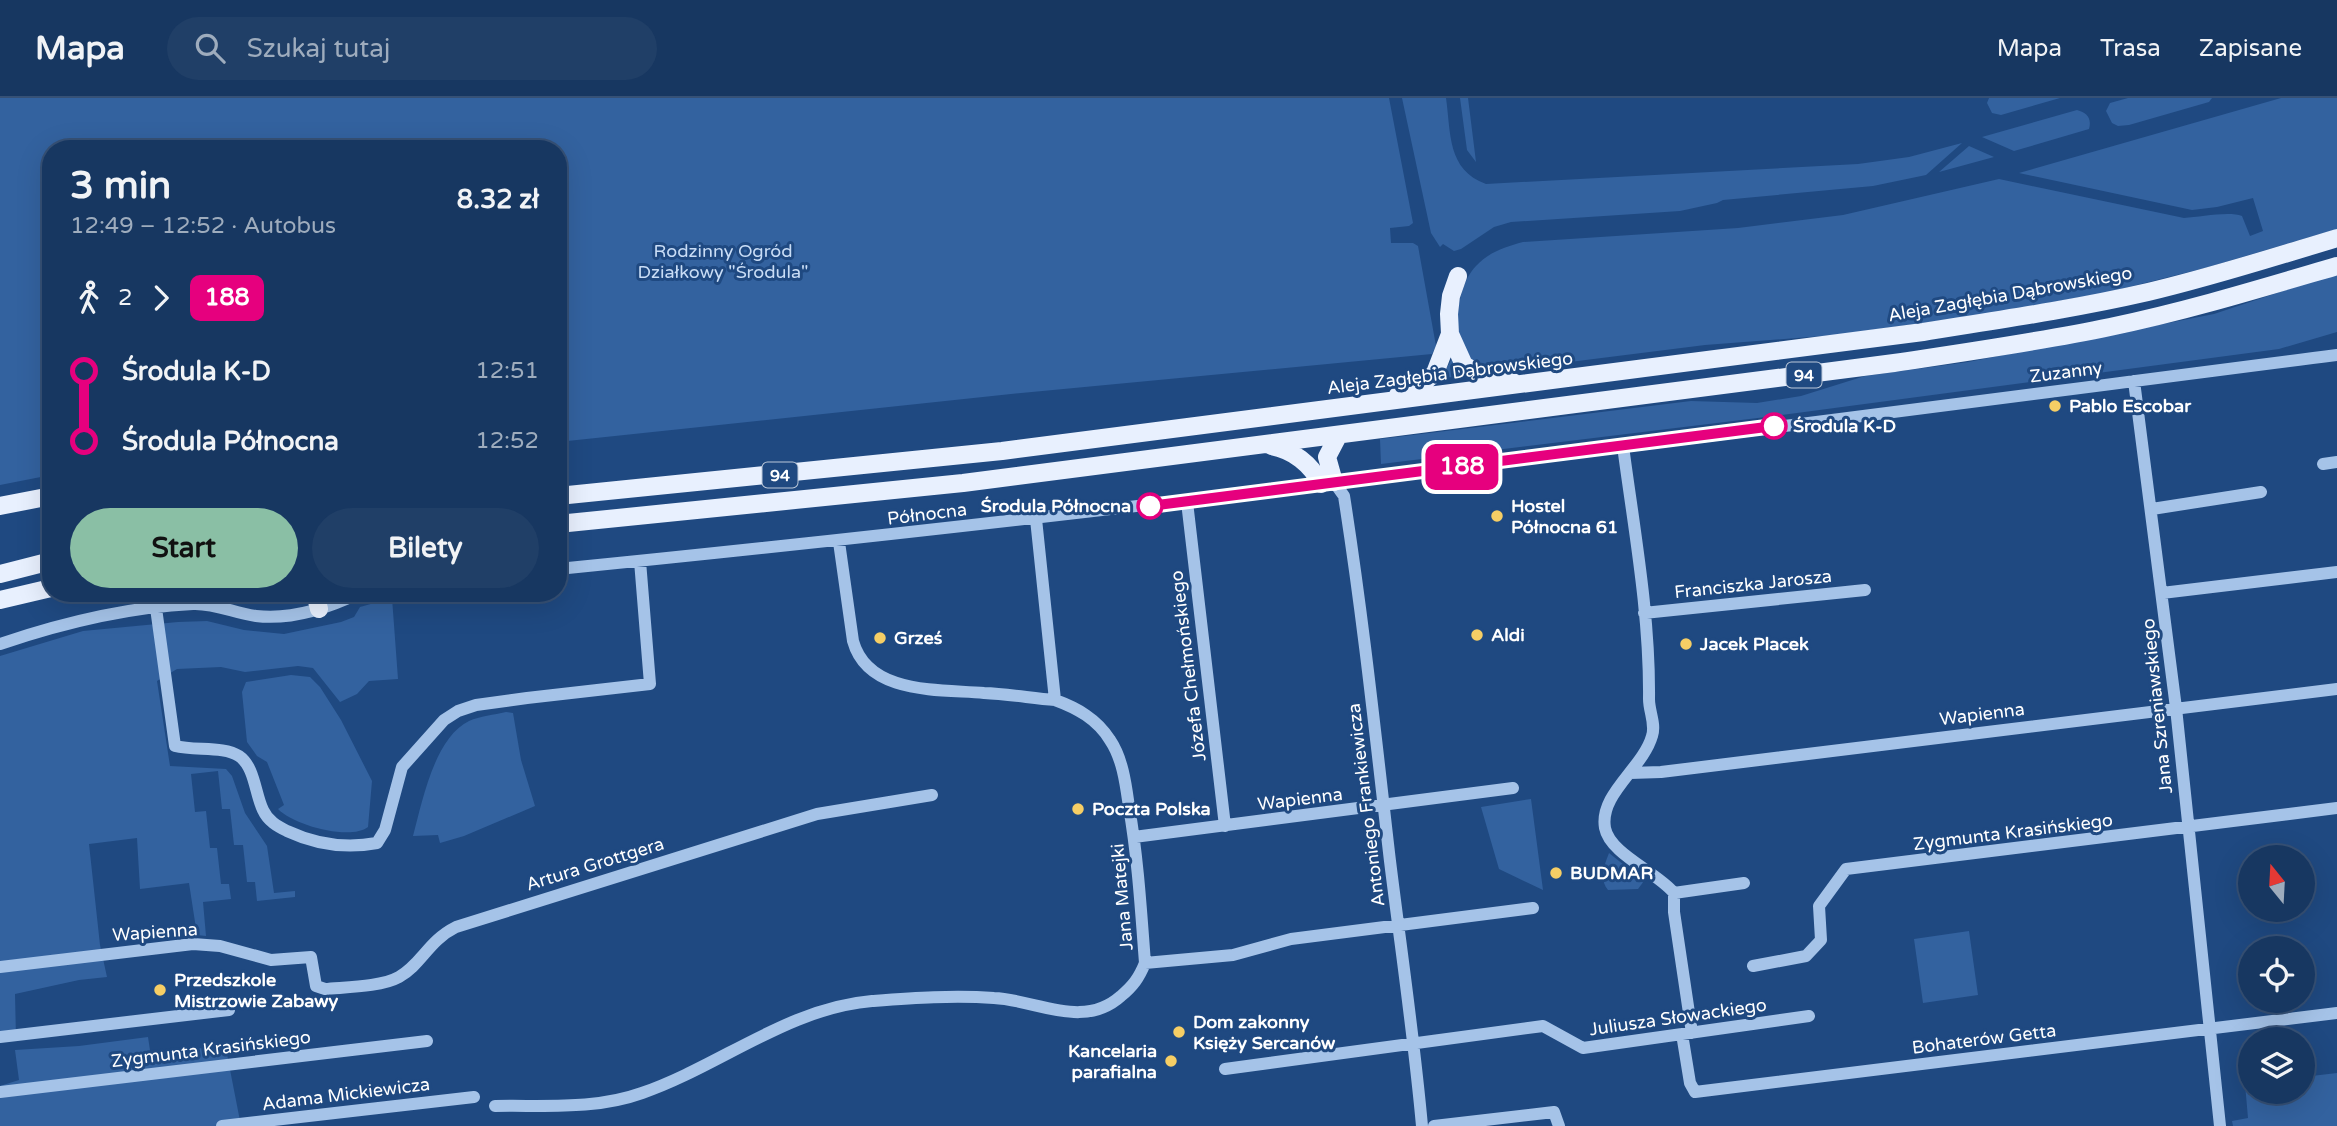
<!DOCTYPE html>
<html lang="pl">
<meta charset="utf-8">
<style>
:root{--surface:#173761;--page:#203f67;--text:#f1f3f6;--muted:#9eacbd;--line:#365176;--accent:#8abfa5}
body{margin:0;font-family:"Varela Round",sans-serif;background:var(--page);color:var(--text);height:100vh;display:flex;flex-direction:column;font-size:26px;white-space:nowrap}
*{box-sizing:border-box;margin:0}
p{font-size:23px;color:var(--muted)}
.icon{flex:none;width:38px;height:38px;fill:none;stroke:currentColor;stroke-width:2;stroke-linecap:round;stroke-linejoin:round}
.map{position:relative;flex:1;overflow:hidden}
.sheet{position:absolute;left:42px;top:42px;width:525px;height:462px;display:flex;flex-direction:column;background:var(--surface);border-radius:28px;box-shadow:0 7px 28px #0002,0 0 0 2px var(--line)}
.sheet>*{flex:none}
.badge{padding:0 14px;border-radius:10px;font-size:24px;line-height:46px}
.needle{width:46px;rotate:342deg}
.fabs{position:absolute;left:2238px;top:747px;display:grid;gap:14px}
.fabs a{display:grid;place-items:center;width:77px;height:77px;border-radius:50%;background:var(--surface);box-shadow:0 7px 28px #0002,0 0 0 2px var(--line);font-size:35px}
.map>.badge{position:absolute;translate:-50% -50%;box-shadow:0 0 0 4px #fff}
.legs{display:flex;align-items:center;gap:10px;height:77px;padding:0 28px;font-size:23px}
.legs p{margin-inline-start:auto}
.head{display:flex;align-items:center;justify-content:space-between;height:119px;padding:0 28px}
h1{font-size:38px;font-weight:700;line-height:52px}
.cta{display:flex;gap:14px;margin-top:auto;padding:14px 28px}
.cta a{flex:1;height:80px;border-radius:42px;background:var(--accent);color:#111;font-size:28px;font-weight:700;line-height:80px;text-align:center}
.cta a+a{background:var(--page);color:var(--text)}
ul{padding:0 28px;list-style:none}
li{display:flex;align-items:center;gap:24px;height:70px;font-size:26px}
li i{display:grid;place-items:center;width:10px;height:100%;margin:0 9px;background:currentColor}
li i::after{content:'';width:18px;height:18px;margin:-9px;border:5px solid;border-radius:50%;background:var(--surface)}
li p{margin-inline-start:auto}
li:first-child i{background:linear-gradient(#0000 50%,currentColor 0)}
li:last-child i{background:linear-gradient(currentColor 50%,#0000 0)}
header{display:flex;align-items:center;gap:42px;box-sizing:border-box;height:98px;padding:0 35px;background:var(--surface);border-bottom:2px solid var(--line)}
header strong{font-size:33px}
nav{display:flex;gap:38px;margin-inline-start:auto;font-size:24px}
.search{width:490px;height:63px;background:var(--page);display:flex;align-items:center;gap:18px;box-sizing:border-box;padding:0 24px;border-radius:38px;color:var(--muted);font-size:26px}
.map>svg:first-child{display:block}
.green{fill:#33629f}
.lines{fill:none;stroke-linecap:round;stroke-linejoin:round}
.minor{stroke:#a5c3e8;stroke-width:12}
.major{stroke:#e8f0fe;stroke-width:18}
.line-1-casing{stroke:#fff;stroke-width:16}
.line-1{stroke:#e6007e;stroke-width:10}
.poi-dot{fill:#f6ce65;stroke:#1f4981;stroke-width:2.5}
.stop-1-dot{fill:#fff;stroke:#e6007e;stroke-width:3.5}
.labels{text-anchor:middle;stroke-width:6;stroke-linejoin:round;paint-order:stroke}
.shield{fill:#1f4981;stroke:#bcc8d9;stroke-width:2}
.shield-label{font-size:16px;font-weight:bold;fill:#fff}
.park-label{font-size:18px;fill:#c9ddf6;stroke:#1f4981}
.street-label{font-size:18px;fill:#fff;stroke:#1f4981}
.poi-label{font-size:18px;font-weight:bold;fill:#fff;stroke:#1f4981;text-anchor:start}
.stop-label{font-size:18px;font-weight:bold;fill:#fff;stroke:#1f4981;text-anchor:start}
</style>
<header>
<strong>Mapa</strong>
<div class="search"><svg class="icon" aria-label="search" viewBox="0 0 24 24"><circle cx="10" cy="10" r="6"/><path d="M15 15l6 6"/></svg>Szukaj tutaj</div>
<nav><a>Mapa</a><a>Trasa</a><a>Zapisane</a></nav>
</header>
<div class="map">
<svg width="2337" height="1028" viewBox="0 0 2337 1028">
<rect width="100%" height="100%" fill="#1f4981"/>
<path class="green" d="M0,0H1389L1413,125L1409,128L1390,130L1391,145H1413L1418,148L1436,248L1432,256L1011,296L558,344V51H51V377L0,387Z
M1402,0H1446C1451,35 1447,72 1486,86L1858,66L1909,59L1962,45L1926,77L1873,88L1723,102L1717,105L1680,113L1511,124L1494,129L1461,151L1454,153L1443,146L1440,149L1431,135Z
M1460,0H1468L1476,64L1467,52Z
M1989,0H2060L2001,17L1992,15L1987,5Z
M2128,0H2212L2209,4L2129,27L2118,28L2112,25L2106,13L2110,5Z
M2281,0H2337V131L2205,170L2109,194L1980,217L1835,237L1705,247L1497,273C1487,270 1476,267 1469,259C1450,238 1457,187 1476,168C1489,154 1505,149 1523,144L1738,130L1843,117L1999,81L2184,120C2200,119 2229,113 2242,118L2250,138L2263,133L2253,100L2217,109L2192,112L2019,75Z
M2077,12C2087,15 2092,20 2089,31L2014,53L1982,39Z
M1969,48L1994,59L1939,74Z
M2337,175V234L2279,251L1774,318L1381,366L1380,341L1691,303L1757,305L1801,298L1865,278L1968,264L2214,216Z
M1451,262H1453L1465,278L1441,280Z
M392,500L398,581L369,583L357,596L340,604L313,570L298,568L245,574L221,569L177,571L157,583L170,668L226,671L232,678L245,715L267,748L274,795L295,793V799L257,803L255,784H247L243,747H234L230,711H222L218,673L191,676L195,714L206,713L210,750H217L221,786H229L231,801L203,804L206,838L197,837L189,785L140,791L137,740L89,746L100,847L107,879L79,882L15,896L16,940L0,943V558L83,533L178,524L207,523L244,532L284,536L341,524L354,519L360,509Z
M291,577L310,579L320,589L341,622L372,683L368,729C350,743 293,727 278,711L284,707L267,664L257,658L247,644L242,594L246,584Z
M506,614L513,615L521,662L535,708L464,738L440,745L438,737L413,738C422,705 434,640 469,623C480,618 494,617 506,614Z
M1531,701L1543,792L1499,771L1481,709Z
M1609,755L1644,783L1638,791L1608,792C1599,781 1604,768 1609,755Z
M1969,833L1978,897L1923,905L1914,841Z
M148,939L151,959L225,946L241,1028H0V988L19,982L15,952L79,948Z
M2337,975V1028H2233L2232,1023L2248,1020L2245,986H2250V994H2303V979Z"/>
<g class="lines">
<path class="minor" d="M2134,283L2176,610L2220,1028
M1623,348C1634,431 1650,517 1649,601C1649,614 1656,626 1652,638C1643,670 1599,696 1605,730C1610,756 1657,774 1674,795V814L1692,935
M2323,366L2337,364
M1334,384L1344,398C1363,519 1376,642 1390,763C1401,852 1414,939 1422,1028
M1187,404L1225,728
M2152,411L2261,394
M1036,421L1055,602
M558,471C1153,412 1745,333 2337,257
M2162,495L2337,474
M156,510L175,648C195,653 224,648 239,658C255,669 255,696 263,712C268,723 277,728 287,733C317,747 345,751 377,745L385,732L402,669L444,622L458,613L476,607L527,600L650,586L640,463
M1644,515L1865,492
M0,546C62,525 128,509 193,506C215,505 234,515 256,518C290,522 328,510 359,495
M1630,675L1661,674L2337,591
M1134,739L1513,690
M1674,795L1744,785
M1145,865L1233,857L1291,841L1533,810
M1753,868L1806,858L1821,842L1819,808L1846,771L2337,710
M0,869L193,846L220,848L271,862L311,859L316,888L325,891C346,889 381,889 399,879C422,866 428,843 456,829L817,716L932,697
M1682,936L1690,985L1695,994L2337,915
M0,939L229,912
M1225,971L1543,928L1583,950L1809,918
M0,994L427,943
M495,1008C544,1007 595,1012 642,995C720,968 788,910 872,903C913,900 953,897 994,900C1037,902 1083,932 1121,898C1133,888 1139,880 1145,865C1141,813 1138,761 1129,709C1126,688 1123,661 1110,642C1097,621 1077,610 1055,602C1031,600 1008,596 984,595C939,591 868,597 853,543L839,444
M222,1028L474,999
M1434,1028L1554,1014L1559,1028"/>
<path class="major" d="M1450,236L1464,267L1477,275L1513,284
M1398,297L1422,286L1435,275L1450,236L1449,216L1451,198L1458,178
M1271,348C1293,352 1311,366 1321,386
M1334,384L1327,359L1338,338
M558,398L1002,353L1923,234C1998,222 2074,211 2148,194C2212,179 2274,159 2337,140
M0,408L51,398
M558,426L963,385L1894,265C1967,254 2039,244 2110,229C2187,213 2262,190 2337,168
M0,476L51,463
M315,495L319,511
M0,502L51,490"/>
</g>
<g class="lines">
<g class="line-1-casing">
<path id="line-1" d="M1150,408L1774,328"/>
</g>
<use href="#line-1" class="line-1"/>
</g>
<g class="poi-dot">
<circle cx="2055" cy="308" r="7"/>
<circle cx="1497" cy="418" r="7"/>
<circle cx="1477" cy="537" r="7"/>
<circle cx="880" cy="540" r="7"/>
<circle cx="1686" cy="546" r="7"/>
<circle cx="1078" cy="711" r="7"/>
<circle cx="1556" cy="775" r="7"/>
<circle cx="160" cy="892" r="7"/>
<circle cx="1179" cy="934" r="7"/>
<circle cx="1171" cy="963" r="7"/>
</g>
<g class="stop-1-dot">
<circle cx="1774" cy="328" r="12"/>
<circle cx="1150" cy="408" r="12"/>
</g>
<g class="labels">
<g class="shield">
<rect x="1786.5" y="264.5" width="35" height="25" rx="5"/>
<rect x="762.5" y="364.5" width="35" height="25" rx="5"/>
</g>
<g class="shield-label">
<text x="1804" y="283">94</text>
<text x="780" y="383">94</text>
</g>
<g class="park-label">
<text x="723" y="159">Rodzinny Ogród<tspan x="723" dy="21">Działkowy "Środula"</tspan></text>
</g>
<g class="street-label">
<text transform="translate(2010 196) rotate(-10)" y="6">Aleja Zagłębia Dąbrowskiego</text>
<text transform="translate(2066 274) rotate(-7)" y="6">Zuzanny</text>
<text transform="translate(1450 275) rotate(-7)" y="6">Aleja Zagłębia Dąbrowskiego</text>
<text transform="translate(927 416) rotate(-7)" y="6">Północna</text>
<text transform="translate(1753 486) rotate(-6)" y="6">Franciszka Jarosza</text>
<text transform="translate(1188 568) rotate(-97)" y="6">Józefa Chełmońskiego</text>
<text transform="translate(2157 608) rotate(-96)" y="6">Jana Szreniawskiego</text>
<text transform="translate(1982 616) rotate(-7)" y="6">Wapienna</text>
<text transform="translate(1300 701) rotate(-7)" y="6">Wapienna</text>
<text transform="translate(1366 707) rotate(-97)" y="6">Antoniego Frankiewicza</text>
<text transform="translate(2013 734) rotate(-7)" y="6">Zygmunta Krasińskiego</text>
<text transform="translate(595 766) rotate(-17)" y="6">Artura Grottgera</text>
<text transform="translate(1122 799) rotate(-95)" y="6">Jana Matejki</text>
<text transform="translate(155 834) rotate(-4)" y="6">Wapienna</text>
<text transform="translate(1678 919) rotate(-8)" y="6">Juliusza Słowackiego</text>
<text transform="translate(1984 941) rotate(-7)" y="6">Bohaterów Getta</text>
<text transform="translate(211 951) rotate(-7)" y="6">Zygmunta Krasińskiego</text>
<text transform="translate(346 996) rotate(-7)" y="6">Adama Mickiewicza</text>
</g>
<g class="poi-label">
<text x="2069" y="314">Pablo Escobar</text>
<text x="1511" y="414">Hostel<tspan x="1511" dy="21">Północna 61</tspan></text>
<text x="1491" y="543">Aldi</text>
<text x="894" y="546">Grześ</text>
<text x="1700" y="552">Jacek Placek</text>
<text x="1092" y="717">Poczta Polska</text>
<text x="1570" y="781">BUDMAR</text>
<text x="174" y="888">Przedszkole<tspan x="174" dy="21">Mistrzowie Zabawy</tspan></text>
<text x="1193" y="930">Dom zakonny<tspan x="1193" dy="21">Księży Sercanów</tspan></text>
<text x="1157" y="959" text-anchor="end">Kancelaria<tspan x="1157" dy="21">parafialna</tspan></text>
</g>
<g class="stop-label">
<text x="1793" y="334">Środula K-D</text>
<text x="1131" y="414" text-anchor="end">Środula Północna</text>
</g>
</g>
</svg>
<div class="fabs">
<a><svg class="needle" viewBox="-14 -14 28 28"><path d="M0-13l5 13h-10z" fill="#e53935"/><path d="M0 13l5-13h-10z" fill="#9eacbd"/></svg></a>
<a><svg class="icon" aria-label="locate" viewBox="0 0 24 24"><circle cx="12" cy="12" r="6"/><path d="M12 2v4M12 18v4M2 12h4M18 12h4"/></svg></a>
<a><svg class="icon" aria-label="layers" viewBox="0 0 24 24"><path d="M12 4l9 5-9 5-9-5zM3 14l9 5 9-5"/></svg></a>
</div>
<b class="badge" style="left:1462px;top:369px;background:#e6007e;color:#fff">188</b>
<section class="sheet">
<div class="head"><div><h1>3 min</h1><p>12:49 – 12:52 · Autobus</p></div><b>8.32 zł</b></div>
<div class="legs"><svg class="icon" aria-label="walk" viewBox="0 0 24 24"><circle cx="13" cy="4" r="2"/><path d="M13 8l-2 6 4 7M11 14l-3 7M7 12l3-4h3l4 4"/></svg>2<svg class="icon" aria-label="forward" viewBox="0 0 24 24"><path d="M9 5l7 7-7 7"/></svg><b class="badge" style="background:#e6007e;color:#fff">188</b></div>
<ul>
<li><i style="color:#e6007e"></i><b>Środula K-D</b><p>12:51</p></li>
<li><i style="color:#e6007e"></i><b>Środula Północna</b><p>12:52</p></li>
</ul>
<div class="cta"><a>Start</a><a>Bilety</a></div>
</section>
</div>
